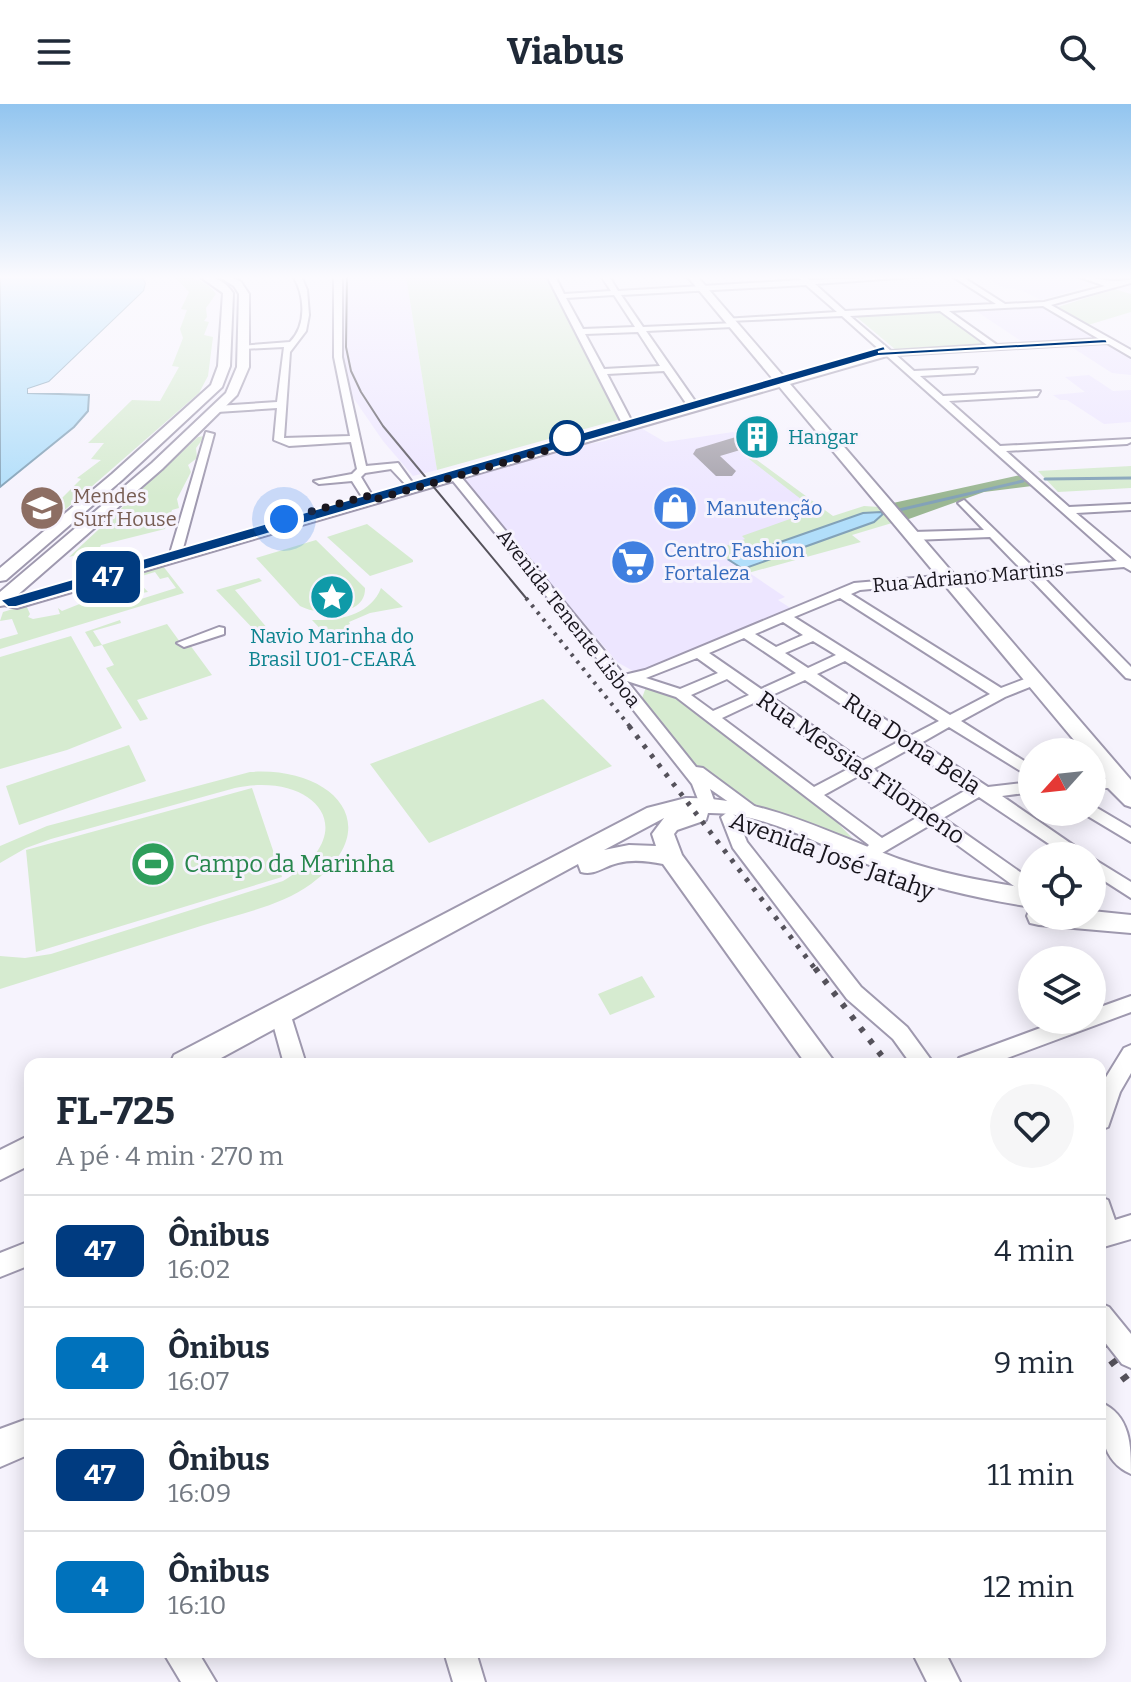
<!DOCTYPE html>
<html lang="pt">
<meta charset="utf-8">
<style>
:root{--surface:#fff;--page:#f6f6f7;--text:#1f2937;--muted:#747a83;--line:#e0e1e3}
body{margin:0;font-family:Bitter,serif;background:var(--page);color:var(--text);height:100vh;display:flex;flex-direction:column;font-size:30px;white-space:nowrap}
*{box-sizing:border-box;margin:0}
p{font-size:26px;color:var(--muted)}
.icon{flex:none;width:44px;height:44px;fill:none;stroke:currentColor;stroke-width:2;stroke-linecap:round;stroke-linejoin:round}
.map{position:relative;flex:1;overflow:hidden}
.panel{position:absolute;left:24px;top:954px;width:1082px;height:600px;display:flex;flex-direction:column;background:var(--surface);border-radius:16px;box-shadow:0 4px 20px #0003}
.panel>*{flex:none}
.badge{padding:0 16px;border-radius:12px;font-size:28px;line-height:52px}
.needle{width:52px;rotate:243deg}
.controls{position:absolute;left:1018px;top:634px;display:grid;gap:16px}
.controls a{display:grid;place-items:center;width:88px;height:88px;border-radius:50%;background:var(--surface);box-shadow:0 4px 20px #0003;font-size:40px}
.you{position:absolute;width:40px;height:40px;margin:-20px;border:6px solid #fff;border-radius:50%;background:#1a73e8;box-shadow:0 0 0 12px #1a73e833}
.map>.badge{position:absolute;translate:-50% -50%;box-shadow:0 0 0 4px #fff}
.round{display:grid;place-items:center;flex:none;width:84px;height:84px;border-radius:42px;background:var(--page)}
.overview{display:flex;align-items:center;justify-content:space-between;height:136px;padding:0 32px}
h1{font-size:38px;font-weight:700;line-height:60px}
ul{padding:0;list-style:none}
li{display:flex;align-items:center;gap:24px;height:112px;padding:0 32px;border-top:2px solid var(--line)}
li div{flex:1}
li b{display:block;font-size:30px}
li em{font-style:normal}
li .badge{min-width:88px;font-weight:700;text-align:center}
header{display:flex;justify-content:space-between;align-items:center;height:104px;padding:0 32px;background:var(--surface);font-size:36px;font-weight:700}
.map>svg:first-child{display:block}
.built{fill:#ede6ff}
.green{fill:#d6ebd0;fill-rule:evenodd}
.forest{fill:#9bb793}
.water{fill:#b1defa;stroke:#83a2b8;stroke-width:2}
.pier{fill:#f6f3fd}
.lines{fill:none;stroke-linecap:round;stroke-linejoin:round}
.stream{stroke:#83a2b8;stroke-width:3}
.taxiway{fill:#a6a2ac;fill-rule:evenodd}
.minor-casing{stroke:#9f99af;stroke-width:4}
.major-casing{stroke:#9f99af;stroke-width:4}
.minor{fill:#fff;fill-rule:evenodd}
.major{fill:#fff;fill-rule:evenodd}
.tram{stroke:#55525b;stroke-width:2}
.rail-far3{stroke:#55525b;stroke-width:4;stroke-dasharray:3 6;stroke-linecap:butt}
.rail-far2{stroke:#55525b;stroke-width:5;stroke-dasharray:4 8;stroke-linecap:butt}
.rail-far1{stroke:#55525b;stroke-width:6;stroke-dasharray:5 10;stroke-linecap:butt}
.rail{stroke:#55525b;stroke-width:8;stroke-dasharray:6 13;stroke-linecap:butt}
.line{fill:#003b80;stroke:#fff;stroke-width:2}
.walk{stroke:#19161e;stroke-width:8;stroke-dasharray:0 14.4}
.stop-dot{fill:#fff;stroke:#003b80;stroke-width:4}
.labels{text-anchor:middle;stroke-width:6;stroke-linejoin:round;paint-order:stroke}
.far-culture-label{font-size:20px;fill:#0d838f;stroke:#f6f3fd;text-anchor:start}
.far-education-label{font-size:20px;fill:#785e54;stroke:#f6f3fd;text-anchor:start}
.far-shop-label{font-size:20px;fill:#366cbe;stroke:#f6f3fd;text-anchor:start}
.far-street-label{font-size:20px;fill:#19161e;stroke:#f6f3fd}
.street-label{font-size:24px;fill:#19161e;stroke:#f6f3fd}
.leisure-label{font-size:24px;fill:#27864d;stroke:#f6f3fd;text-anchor:start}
</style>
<header><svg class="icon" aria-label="menu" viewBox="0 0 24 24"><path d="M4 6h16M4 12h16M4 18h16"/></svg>Viabus<svg class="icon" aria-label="search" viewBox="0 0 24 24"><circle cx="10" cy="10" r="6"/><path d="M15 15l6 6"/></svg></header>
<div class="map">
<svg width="1131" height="1578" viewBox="0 0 1131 1578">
<rect width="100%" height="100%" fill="#f6f3fd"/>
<path class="built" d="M340,172H406L437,366L413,372L383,337L350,289L341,253Z
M985,172H1077L1097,179L1041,196L1021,186L1001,183Z
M1045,204L1096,234L1024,239L976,207Z
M1106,241L1131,254V271L1112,269L1070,242Z
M1089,271L1113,287L1131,286V318L1104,320L1067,296H1060L1053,291L1085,288L1065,273Z
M641,324L665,338L733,328L744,333L760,328L770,332L755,337L762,341L746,348L827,409L717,447L785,493L778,496L792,505L644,566L633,567L617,558L463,376L566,344L605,337Z"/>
<path class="green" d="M174,172C189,172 207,176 216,190L206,204L207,213L204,217L209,218L204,231L213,233L208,272L199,289L43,425L32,424L81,375L77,374L101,356L91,355L104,339H88L132,296L160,297L179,263L172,262L183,234L180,225L187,206L181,205L189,188Z
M406,172H548L621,315L437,366Z
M1114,185L1131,190V208L1088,221L1055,204Z
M940,206L988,241L896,246L853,210Z
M205,332L196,344L197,354L188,361L191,368L177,395L179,404L172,406L165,425L101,441L99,445L69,453L198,333Z
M752,337L762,341L746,348L833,412L864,402L879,403L892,419L852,431L861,438L748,469L743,465L874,418L883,411L863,409L729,456L714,446L745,435L742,432L815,406L740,348L747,343L742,340Z
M1131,362V384L1058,388L1038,367Z
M367,420L413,456V458L370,472L327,433Z
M316,436L365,484C366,513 318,512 300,502L256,454Z
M163,462L184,489L0,545V535L18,530L12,515L0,517L3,508L26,501L30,510L28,513L33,515L60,510L58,504L62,507L82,499L77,487ZM155,468L160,475L168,473L176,484L141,495L131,480L136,479L142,489L148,488L135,474Z
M259,474L262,477L235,486L274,532L263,535L216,486Z
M381,484L403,503L370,509L349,518L350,520L345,522L349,526L327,532L312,516C341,517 371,510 381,484Z
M120,516L121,519L93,527L102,541L167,520L180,538L190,541L212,571L137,596L148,615L140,617L106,564L114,561L102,541L94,543L85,528Z
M71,532L122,624L67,646L0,665V553Z
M646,583L685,598L822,703L862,744C815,724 751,705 710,676C683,655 663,624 641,597Z
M543,595L612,662L429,739L370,660Z
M129,641L146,677L19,721L6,682Z
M250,668C331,662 390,721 311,780C281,802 239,810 204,821C136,842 68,864 0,885V852L25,854L51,850L283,777C366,728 315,667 235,684L51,735L26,744L0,759V742L47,722Z
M252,684L282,773L36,848L26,746Z
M642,872L655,893L610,911L598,890Z"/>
<path class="forest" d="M1020,371L1032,382L984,388L906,416L893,399Z"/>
<path class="water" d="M0,172H142L146,179L144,187L49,278L28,285V289L89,291L88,307L74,323L0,383Z
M881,408L883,410L874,418L743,465L729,456L863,409Z"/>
<path class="pier" d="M142,172H147L150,178L147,190L52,281L41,286L78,285L93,289H28V285L49,278L144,187L146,179Z"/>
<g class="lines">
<path class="stream" d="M1045,375L1131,374
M899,406L1023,377"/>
<path class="taxiway" d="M749,329L760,336L757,341L720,352L736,367L732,372H716L693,350L696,345Z"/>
<g class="minor-casing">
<path id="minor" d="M293,172H301L307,186L309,211L306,227L290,248L284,334L350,332L334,253V172H342V253L366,362L398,359L414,381L623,321L547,172H555L564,190L611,187L601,172H609L618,187L802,176L797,172H805L810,176L925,172L815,180L845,207L996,200L952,172H961L1005,200L1044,198L1105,182L1077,172C1100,172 1106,181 1131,175V179L1051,201L1131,246V253L1107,239L896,251L914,267L977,264L974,269L920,272L943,292L1040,287L1037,292L949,297L1000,342L1131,335V338L1127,340L1006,347L1069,403L1131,400V406L1076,409L1131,455V467L1124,463L1040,470L1131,563V575L1126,574L1027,471L860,486L851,490L1001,584L1030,573H1040V579L1005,593L961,617L1032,662V674L949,623L921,639L988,683L1032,678V688L1002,692L1089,752H1067L979,693L943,714L1030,775V785H1018L930,721L877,752H865L862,748L869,741L676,593L627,577L696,663L703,664L757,704L755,708H743L710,685L715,699L707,705L701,703L692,680L628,599L604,563L453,377L17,504L0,500V492L13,497L177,449L171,446L206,328L214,330L182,448L364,396L352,377L319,380L314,377L352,370L357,365L351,338L289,342L274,336L277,304L217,308L212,305L217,302L277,298L284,243L243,245L239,242L290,238C307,221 305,191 293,172ZM806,181L837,208L724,215L728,217L842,212L881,247L697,300L646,227L733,223L736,219L643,223L621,191ZM614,191L635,223L583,225L566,194ZM1043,202L1099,235L997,241L949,207ZM940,207L987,241L891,247L850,212ZM638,228L660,262L604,265L585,230ZM887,252L1117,457L1034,464L964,396L958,399L984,426L913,428L907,432L913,436L990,433L1021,465L854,479L645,566L624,571L462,374ZM664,267L688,302L632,318L607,270ZM391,365L408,383L373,393L361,373L365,369ZM840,494L990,590L950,611L794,513ZM783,518L803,531L776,543L755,530ZM744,534L796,569L761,585L709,549ZM813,537L836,551L808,564L785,549ZM697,554L718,569L680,585L646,574ZM845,557L939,617L910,632L817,570ZM727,575L749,591L713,607L691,591ZM805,576L898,638L862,657L770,592ZM758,597L850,664L814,683L722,614ZM909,645L968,685L931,706L873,665ZM860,671L918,713L882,734L824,691Z
M219,523L224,524V530L184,543L177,539Z
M1092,674L1118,675L1131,688V703L1125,701L1108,684H1092Z
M1092,701L1131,724V738L1086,711L1084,708H1092Z
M729,707L737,713L747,738L861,883L907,923L934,960H911L893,935L847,895L733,744L721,713Z
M1092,754L1131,778V794L1092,769Z
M1131,892V908L991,960H955L959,954L1062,916H1092V906Z
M280,901L287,903L290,909L306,960H284L270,909L273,903Z
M1131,941V969L1120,988L1108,1023L1100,1026V983L1124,944Z
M1100,1093L1108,1096L1115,1116L1131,1111V1135L1100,1144Z
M30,1137V1161L0,1173V1149Z
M1100,1199L1109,1203L1131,1230V1264L1122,1260L1100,1232Z
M1100,1298C1131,1311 1131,1342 1131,1370C1101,1357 1100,1326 1100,1298Z
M163,1548H198L216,1578H181Z
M444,1548H476L485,1578H453Z
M912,1548H945L960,1578H927Z"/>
</g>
<g class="major-casing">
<path id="major" d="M199,172C214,172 225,177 233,189L230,262L222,283L122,376L6,476L0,477V464L112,370L211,281L218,262L223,189Z
M218,172H230L241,178L249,190V263L237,291L162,365L6,501L0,502V488L152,359L226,289L237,263L239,190L234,182Z
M687,172H697L1131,676V697L1123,695L1092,658V648H1084Z
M686,694C764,693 828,729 899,755C942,770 987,778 1032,785V803C981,795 931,784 882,766C827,746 769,708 708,709L706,716L677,726L674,730L682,751L836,960H806L663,760C648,757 633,755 618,759C604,762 595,772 581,768L578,760L210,960H170L174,951L647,704ZM664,714L652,730L656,742L629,741L604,746Z
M1030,805L1032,812H1092V807L1131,811V829L1039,821L1030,819L1027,812Z
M30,1031V1061L0,1076V1046Z
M30,1314V1350L0,1363V1325Z"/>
</g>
<use href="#minor" class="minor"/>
<use href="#major" class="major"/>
<path class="tram" d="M347,172L346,243L351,267L361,288L383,322L526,494"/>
<path class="rail-far3" d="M526,494L631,624"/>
<path class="rail-far2" d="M629,622L816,866"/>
<path class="rail-far1" d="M815,864L888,960"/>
<path class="rail" d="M1100,1241L1131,1282"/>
</g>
<linearGradient id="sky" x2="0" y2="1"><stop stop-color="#92c5ef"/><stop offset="0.44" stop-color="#fbfafe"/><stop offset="1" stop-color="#fbfafe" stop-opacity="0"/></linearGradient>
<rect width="1131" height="393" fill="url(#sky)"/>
<path class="line" d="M1106,235L1108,239L878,252L16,503H8L0,496L884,242L886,246L878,248Z"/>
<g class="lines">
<path class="walk" d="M284,415L367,392L370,397L579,337L567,334"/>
</g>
<defs>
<g id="building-disc" transform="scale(2.3)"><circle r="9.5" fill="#0f9aa8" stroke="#f6f3fd"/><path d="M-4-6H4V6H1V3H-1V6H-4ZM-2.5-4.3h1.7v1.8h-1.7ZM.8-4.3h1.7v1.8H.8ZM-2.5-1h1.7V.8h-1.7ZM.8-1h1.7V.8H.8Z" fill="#fff"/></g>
<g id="school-disc" transform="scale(2.3)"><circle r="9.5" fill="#8d6e63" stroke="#f6f3fd"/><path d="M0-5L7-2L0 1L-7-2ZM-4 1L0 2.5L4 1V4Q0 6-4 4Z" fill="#fff"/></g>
<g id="shop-disc" transform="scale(2.3)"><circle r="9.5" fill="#3f7fe0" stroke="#f6f3fd"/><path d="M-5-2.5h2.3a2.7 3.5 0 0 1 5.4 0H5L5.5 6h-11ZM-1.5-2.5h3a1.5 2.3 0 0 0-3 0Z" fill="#fff"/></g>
<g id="supermarket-disc" transform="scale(2.3)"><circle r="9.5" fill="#3f7fe0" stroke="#f6f3fd"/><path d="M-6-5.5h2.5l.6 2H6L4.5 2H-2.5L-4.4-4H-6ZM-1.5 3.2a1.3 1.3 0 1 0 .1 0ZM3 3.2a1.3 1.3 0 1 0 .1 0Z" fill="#fff"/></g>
<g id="sight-disc" transform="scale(2.3)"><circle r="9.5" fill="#0f9aa8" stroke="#f6f3fd"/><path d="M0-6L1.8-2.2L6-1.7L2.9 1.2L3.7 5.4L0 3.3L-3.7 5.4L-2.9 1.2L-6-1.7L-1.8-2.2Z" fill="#fff"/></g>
<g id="stadium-disc" transform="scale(2.3)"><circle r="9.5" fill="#2e9e5b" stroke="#f6f3fd"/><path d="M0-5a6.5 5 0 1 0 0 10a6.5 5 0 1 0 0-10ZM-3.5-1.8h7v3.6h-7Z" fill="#fff"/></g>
</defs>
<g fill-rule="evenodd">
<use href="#building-disc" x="757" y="333"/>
<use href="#school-disc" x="42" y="404"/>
<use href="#shop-disc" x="675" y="404"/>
<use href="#supermarket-disc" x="633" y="458"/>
<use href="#sight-disc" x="332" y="493"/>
<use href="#stadium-disc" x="153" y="760"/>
</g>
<circle class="stop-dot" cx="567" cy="334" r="16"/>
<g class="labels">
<g class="far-culture-label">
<text x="788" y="340">Hangar</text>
<text x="332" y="539" text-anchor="middle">Navio Marinha do<tspan x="332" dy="23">Brasil U01-CEARÁ</tspan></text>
</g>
<g class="far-education-label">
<text x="73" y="399">Mendes<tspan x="73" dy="23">Surf House</tspan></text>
</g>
<g class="far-shop-label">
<text x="706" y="411">Manutenção</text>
<text x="664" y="453">Centro Fashion<tspan x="664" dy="23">Fortaleza</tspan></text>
</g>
<g class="far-street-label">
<text transform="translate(968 473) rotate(-5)" y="7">Rua Adriano Martins</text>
<text transform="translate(569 514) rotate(52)" y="7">Avenida Tenente Lisboa</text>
</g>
<g class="street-label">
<text transform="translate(912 640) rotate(34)" y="8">Rua Dona Bela</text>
<text transform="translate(861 664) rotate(35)" y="8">Rua Messias Filomeno</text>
<text transform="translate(832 752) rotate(20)" y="8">Avenida José Jatahy</text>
</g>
<g class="leisure-label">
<text x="184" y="768">Campo da Marinha</text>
</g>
</g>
</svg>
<div class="controls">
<a><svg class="needle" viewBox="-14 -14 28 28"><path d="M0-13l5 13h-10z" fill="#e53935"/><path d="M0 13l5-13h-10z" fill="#747a83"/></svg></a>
<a><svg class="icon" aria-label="locate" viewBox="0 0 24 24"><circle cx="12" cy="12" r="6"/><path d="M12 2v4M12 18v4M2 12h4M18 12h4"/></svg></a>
<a><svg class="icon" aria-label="layers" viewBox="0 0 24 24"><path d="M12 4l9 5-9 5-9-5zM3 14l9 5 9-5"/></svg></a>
</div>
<div class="you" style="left:284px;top:415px"></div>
<b class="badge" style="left:108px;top:473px;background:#003b80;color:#fff">47</b>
<section class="panel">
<div class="overview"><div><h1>FL-725</h1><p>A pé · 4 min · 270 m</p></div><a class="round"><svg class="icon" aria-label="heart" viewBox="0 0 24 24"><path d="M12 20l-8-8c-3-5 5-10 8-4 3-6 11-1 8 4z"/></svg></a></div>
<ul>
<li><span class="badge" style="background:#003b80;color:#fff">47</span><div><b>Ônibus</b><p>16:02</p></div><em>4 min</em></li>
<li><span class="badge" style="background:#0072bc;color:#fff">4</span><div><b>Ônibus</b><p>16:07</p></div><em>9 min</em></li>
<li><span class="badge" style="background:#003b80;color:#fff">47</span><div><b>Ônibus</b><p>16:09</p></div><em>11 min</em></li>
<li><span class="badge" style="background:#0072bc;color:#fff">4</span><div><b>Ônibus</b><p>16:10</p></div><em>12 min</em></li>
</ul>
</section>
</div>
